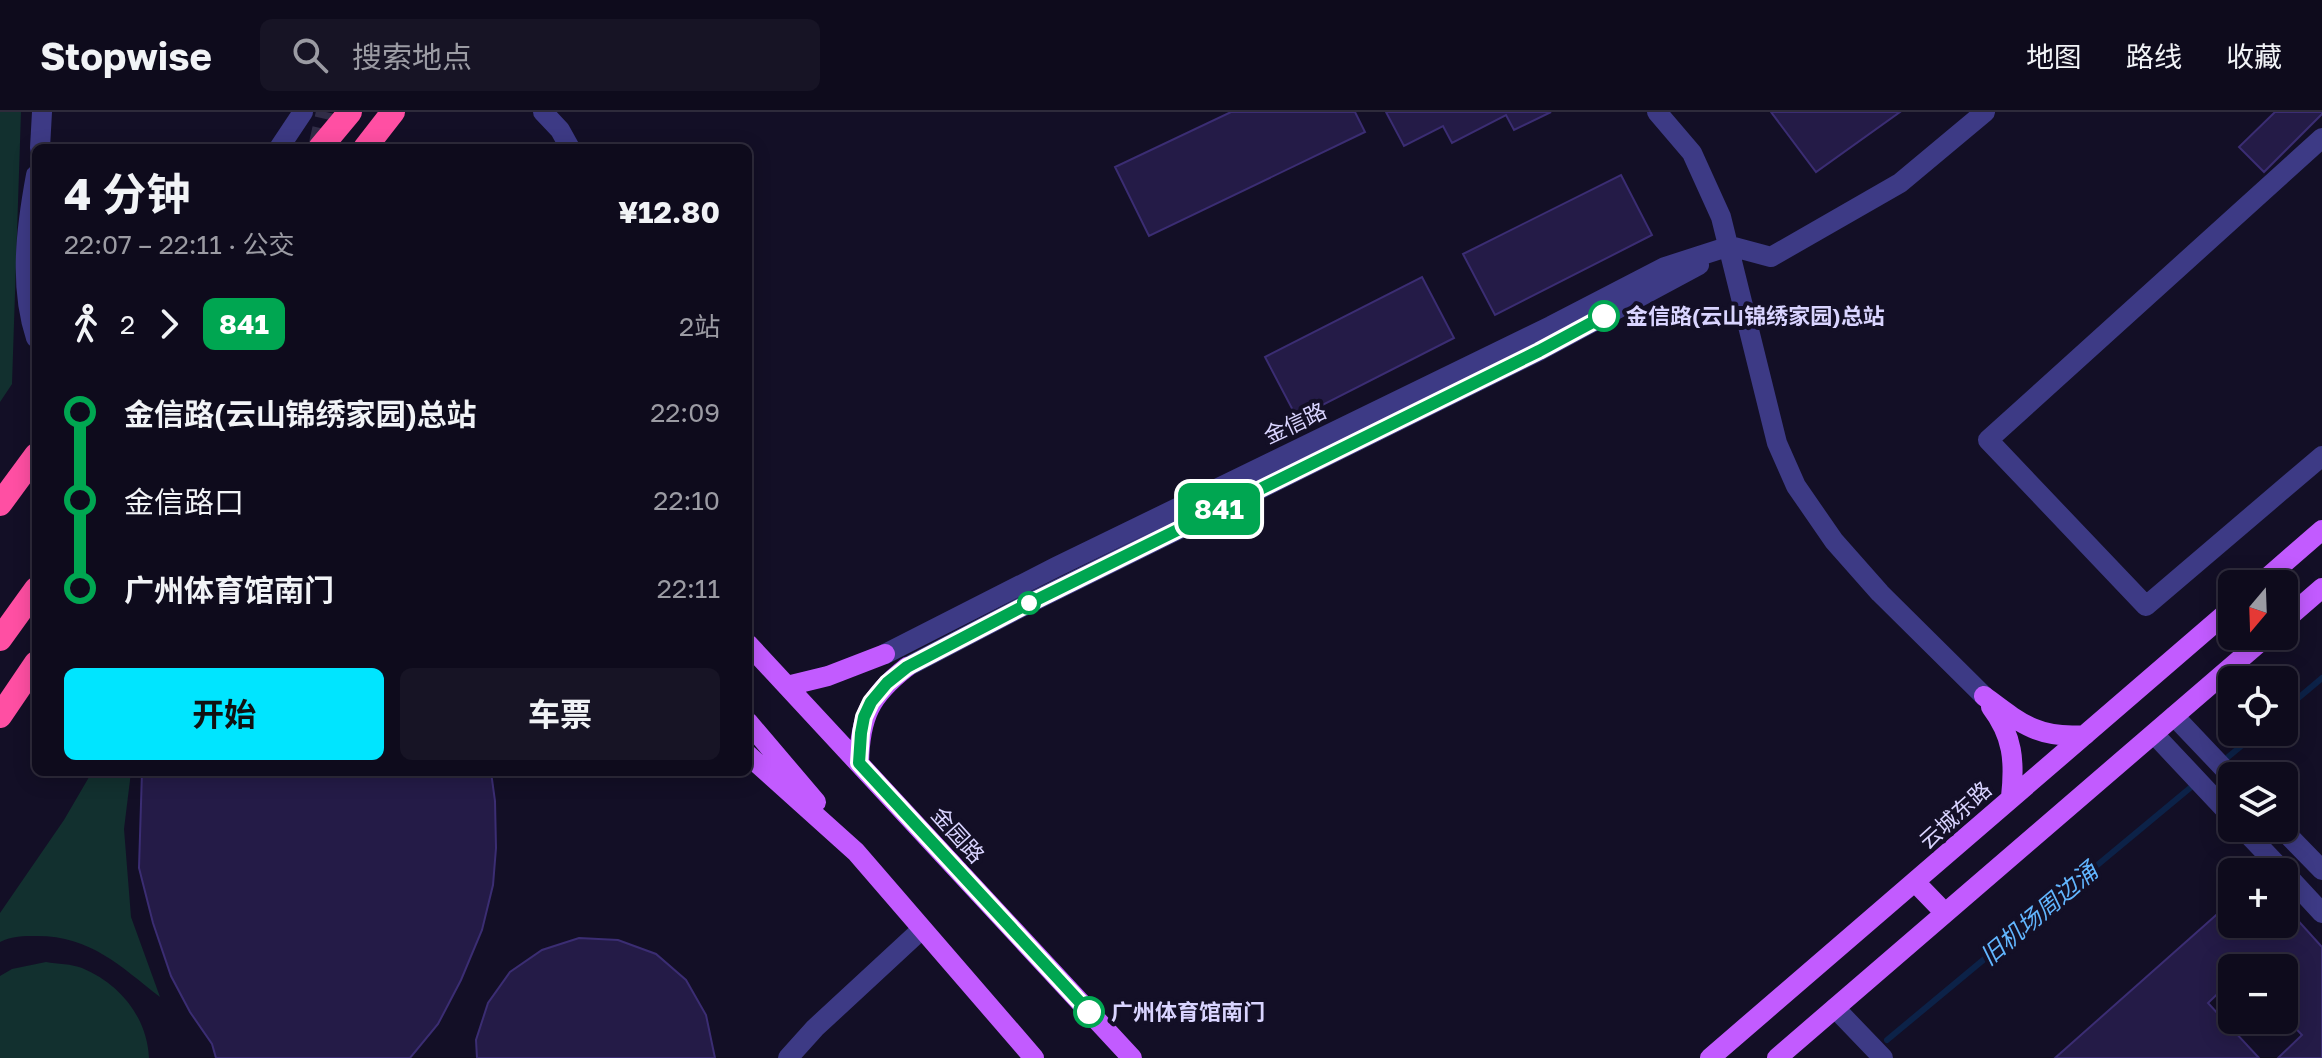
<!DOCTYPE html>
<html lang="zh">
<meta charset="utf-8">
<style>
:root{--surface:#0e0b1c;--page:#171425;--text:#f1f3f6;--muted:#9b9ba3;--line:#2e2b3b;--accent:#00e5ff}
body{margin:0;font-family:"Golos Text","Noto Sans SC",sans-serif;background:var(--page);color:var(--text);height:100vh;display:flex;flex-direction:column;font-size:30px;white-space:nowrap}
*{box-sizing:border-box;margin:0}
p{font-size:26px;color:var(--muted)}
.icon{flex:none;width:44px;height:44px;fill:none;stroke:currentColor;stroke-width:2;stroke-linecap:round;stroke-linejoin:round}
.map{position:relative;flex:1;overflow:hidden}
.side{position:absolute;left:32px;top:32px;width:720px;height:632px;display:flex;flex-direction:column;background:var(--surface);border-radius:12px;box-shadow:0 4px 20px #0003,0 0 0 2px var(--line)}
.side>*{flex:none}
.badge{padding:0 16px;border-radius:12px;font-size:28px;line-height:52px}
.needle{width:52px;rotate:199deg}
.tools{position:absolute;left:2218px;top:458px;display:grid;gap:16px}
.tools a{display:grid;place-items:center;width:80px;height:80px;border-radius:12px;background:var(--surface);box-shadow:0 4px 20px #0003,0 0 0 2px var(--line);font-size:40px}
.map>.badge{position:absolute;translate:-50% -50%;box-shadow:0 0 0 4px #fff}
.legs{display:flex;align-items:center;gap:12px;height:88px;padding:0 32px;font-size:26px}
.legs p{margin-inline-start:auto}
.summary{display:flex;align-items:center;justify-content:space-between;height:136px;padding:0 32px}
h1{font-size:44px;font-weight:700;line-height:60px}
.primary-button{display:flex;gap:16px;margin-top:auto;padding:16px 32px}
.primary-button a{flex:1;height:92px;border-radius:12px;background:var(--accent);color:#111;font-size:32px;font-weight:700;line-height:92px;text-align:center}
.primary-button a+a{background:var(--page);color:var(--text)}
ul{padding:0 32px;list-style:none}
li{display:flex;align-items:center;gap:28px;height:88px;font-size:30px}
li i{display:grid;place-items:center;width:12px;height:100%;margin:0 10px;background:currentColor}
li i::after{content:'';width:20px;height:20px;margin:-10px;border:6px solid;border-radius:50%;background:var(--surface)}
li p{margin-inline-start:auto}
li:first-child i{background:linear-gradient(#0000 50%,currentColor 0)}
li:last-child i{background:linear-gradient(currentColor 50%,#0000 0)}
header{display:flex;align-items:center;gap:48px;box-sizing:border-box;height:112px;padding:0 40px;background:var(--surface);border-bottom:2px solid var(--line)}
header strong{font-size:38px}
nav{display:flex;gap:44px;margin-inline-start:auto;font-size:28px}
.search{width:560px;height:72px;background:var(--page);display:flex;align-items:center;gap:20px;box-sizing:border-box;padding:0 28px;border-radius:12px;color:var(--muted);font-size:30px}
.map>svg:first-child{display:block}
.green{fill:#12302f}
.lines{fill:none;stroke-linecap:round;stroke-linejoin:round}
.stream{stroke:#0c2248;stroke-width:6}
.building{fill:#241b47;stroke:#3b2d73;stroke-width:2}
.major-tunnel{stroke:#312d47;stroke-width:20;stroke-dasharray:20 10;stroke-linecap:butt}
.minor{stroke:#3d3a85;stroke-width:20}
.major{stroke:#c25bff;stroke-width:20}
.highway{stroke:#ff4fa3;stroke-width:24}
.line-1-casing{stroke:#fff;stroke-width:18}
.line-1{stroke:#00a651;stroke-width:12}
.stop-1-dot{fill:#fff;stroke:#00a651;stroke-width:4}
.labels{text-anchor:middle;stroke-width:8;stroke-linejoin:round;paint-order:stroke}
.stop-label{font-size:22px;font-weight:bold;fill:#d9d4ff;stroke:#130f26;text-anchor:start}
.street-label{font-size:22px;fill:#d9d4ff;stroke:#130f26}
.water-label{font-size:24px;font-style:italic;fill:#62b6ff;stroke:#130f26}
</style>
<header>
<strong>Stopwise</strong>
<div class="search"><svg class="icon" aria-label="search" viewBox="0 0 24 24"><circle cx="10" cy="10" r="6"/><path d="M15 15l6 6"/></svg>搜索地点</div>
<nav><a>地图</a><a>路线</a><a>收藏</a></nav>
</header>
<div class="map">
<svg width="2322" height="946" viewBox="0 0 2322 946">
<rect width="100%" height="100%" fill="#130f26"/>
<path class="green" d="M0,0H21L12,272L0,290Z
M92,660H131L124,717L131,805L160,885C120,854 91,824 37,824C23,824 12,824 0,830V801L64,708Z
M46,850C57,852 72,852 82,856C120,872 147,905 149,946H0V864L12,857Z"/>
<g class="lines">
<path class="stream" d="M2284,598L2322,566
M2228,645L2258,620
M1887,928L2190,676"/>
</g>
<path class="building" d="M1231,0H1355L1365,20L1149,124L1115,55Z
M1386,0H1551L1514,18L1506,3L1452,31L1443,14L1404,34Z
M1771,0H1900L1816,60Z
M2275,0H2322V2L2264,60L2239,35Z
M1621,63L1652,123L1495,203L1463,142Z
M1422,165L1454,226L1297,306L1265,245Z
M142,660H491L495,689L496,736L493,773L482,818L461,868L438,912L410,946H216L212,932L190,900L171,864L153,811L139,756Z
M2232,789V812H2284V793L2322,835V946H2278L2302,923L2284,904V856H2232V868L2208,891L2259,946H2055Z
M579,826L618,828L656,842L686,868L706,903L715,946H477L476,928L488,891L510,860L542,838Z"/>
<g class="lines">
<path class="major-tunnel" d="M318,36L326,0"/>
<path class="minor" d="M543,0L560,18L570,36
M1657,0L1692,41L1721,105L1777,331L1796,374L1834,429L1880,481L1984,584
M2322,26L1988,328L2146,494L2322,344
M40,36L42,0
M279,36L303,0
M36,63C26,117 19,174 36,226
M1730,134L1771,145L1900,71L1985,0
M885,542L1056,455L1551,214L1665,155L1730,134
M907,555L1020,496L1539,239L1699,153
M2174,604L2232,665
M2154,622L2232,705
M2242,716L2284,760
M2281,716L2322,758
M2284,760L2322,801
M1835,896L1883,946
M788,946L815,916L922,817"/>
<path class="major" d="M2260,472L2322,418
M2284,509L2322,476
M748,532L1132,946
M787,574L828,564L885,542
M1984,584C2020,611 2038,627 2085,623
M1991,595C2013,624 2015,649 2011,685
M748,610L816,690
M748,643L856,740L1034,946
M859,651C860,604 870,584 907,555
M1915,770L1945,801
M1710,946L2232,496
M1777,946L2267,524"/>
<path class="highway" d="M320,36L350,0
M365,36L393,0
M0,392L36,343
M0,527L36,477
M0,604L36,551"/>
</g>
<g class="lines">
<g class="line-1-casing">
<path id="line-1" d="M1089,900L859,651L861,621L864,605L871,590L887,571L907,555L1020,496L1539,239L1604,204"/>
</g>
<use href="#line-1" class="line-1"/>
</g>
<g class="stop-1-dot">
<circle cx="1604" cy="204" r="14"/>
<circle cx="1029" cy="491" r="10"/>
<circle cx="1089" cy="900" r="14"/>
</g>
<g class="labels">
<g class="stop-label">
<text x="1626" y="212">金信路(云山锦绣家园)总站</text>
<text x="1111" y="908">广州体育馆南门</text>
</g>
<g class="street-label">
<text transform="translate(1295 311) rotate(-25)" y="8">金信路</text>
<text transform="translate(1955 703) rotate(-42)" y="8">云城东路</text>
<text transform="translate(958 723) rotate(48)" y="8">金园路</text>
</g>
<g class="water-label">
<text transform="translate(2039 802) rotate(-40)" y="8">旧机场周边涌</text>
</g>
</g>
</svg>
<div class="tools">
<a><svg class="needle" viewBox="-14 -14 28 28"><path d="M0-13l5 13h-10z" fill="#e53935"/><path d="M0 13l5-13h-10z" fill="#9b9ba3"/></svg></a>
<a><svg class="icon" aria-label="locate" viewBox="0 0 24 24"><circle cx="12" cy="12" r="6"/><path d="M12 2v4M12 18v4M2 12h4M18 12h4"/></svg></a>
<a><svg class="icon" aria-label="layers" viewBox="0 0 24 24"><path d="M12 4l9 5-9 5-9-5zM3 14l9 5 9-5"/></svg></a>
<a>+</a>
<a>−</a>
</div>
<b class="badge" style="left:1219px;top:397px;background:#00a651;color:#fff">841</b>
<section class="side">
<div class="summary"><div><h1>4 分钟</h1><p>22:07 – 22:11 · 公交</p></div><b>¥12.80</b></div>
<div class="legs"><svg class="icon" aria-label="walk" viewBox="0 0 24 24"><circle cx="13" cy="4" r="2"/><path d="M13 8l-2 6 4 7M11 14l-3 7M7 12l3-4h3l4 4"/></svg>2<svg class="icon" aria-label="forward" viewBox="0 0 24 24"><path d="M9 5l7 7-7 7"/></svg><b class="badge" style="background:#00a651;color:#fff">841</b><p>2站</p></div>
<ul>
<li><i style="color:#00a651"></i><b>金信路(云山锦绣家园)总站</b><p>22:09</p></li>
<li><i style="color:#00a651"></i><span>金信路口</span><p>22:10</p></li>
<li><i style="color:#00a651"></i><b>广州体育馆南门</b><p>22:11</p></li>
</ul>
<div class="primary-button"><a>开始</a><a>车票</a></div>
</section>
</div>
